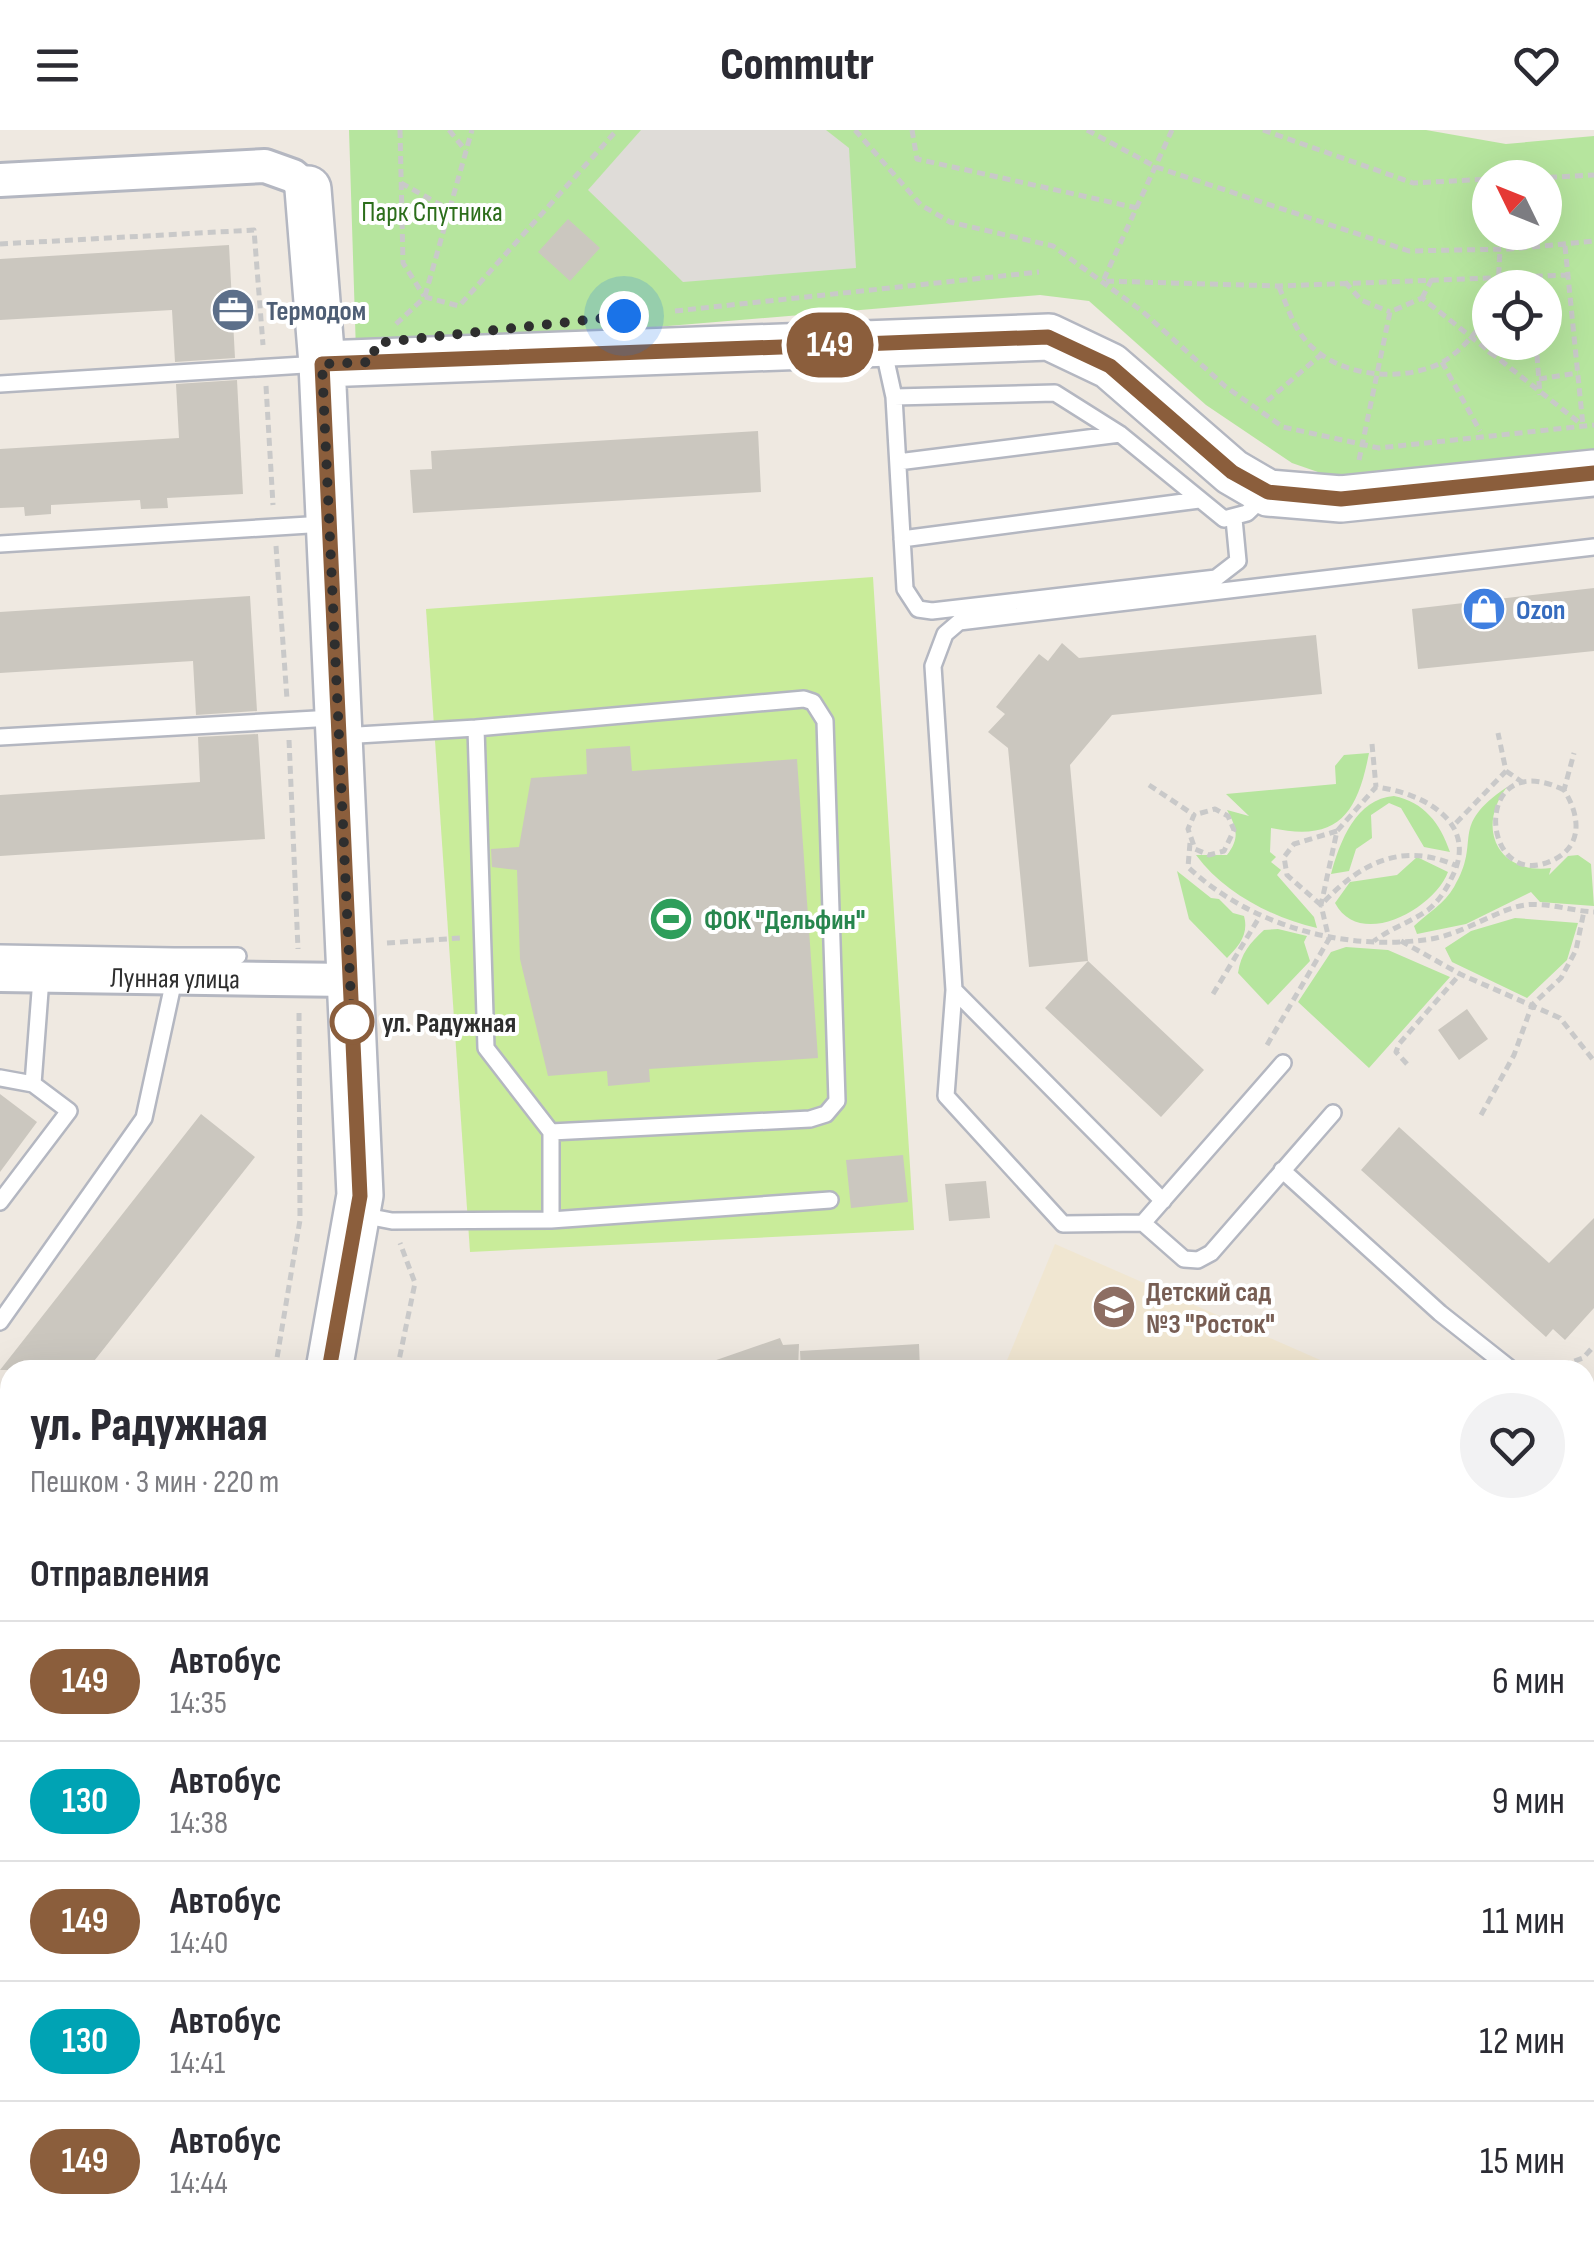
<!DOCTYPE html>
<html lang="ru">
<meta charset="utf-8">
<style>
:root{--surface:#fff;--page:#f2f2f3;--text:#2b2b33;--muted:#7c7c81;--line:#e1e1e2}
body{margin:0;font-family:"Sofia Sans Condensed",sans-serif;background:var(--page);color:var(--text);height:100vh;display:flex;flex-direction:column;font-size:38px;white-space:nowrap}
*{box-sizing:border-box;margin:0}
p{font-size:32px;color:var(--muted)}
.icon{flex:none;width:55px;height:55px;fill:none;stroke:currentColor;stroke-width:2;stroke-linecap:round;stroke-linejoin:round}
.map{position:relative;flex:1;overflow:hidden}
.panel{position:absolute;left:0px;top:1230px;width:1595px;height:882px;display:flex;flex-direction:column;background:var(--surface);border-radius:30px 30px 0 0;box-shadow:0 10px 40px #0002}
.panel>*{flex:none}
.badge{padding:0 20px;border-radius:32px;font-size:35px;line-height:65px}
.needle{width:65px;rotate:313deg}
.fabs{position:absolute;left:1472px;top:30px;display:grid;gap:20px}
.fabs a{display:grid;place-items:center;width:90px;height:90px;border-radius:50%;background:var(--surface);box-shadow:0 10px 40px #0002;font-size:50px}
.you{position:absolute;width:50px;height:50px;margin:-25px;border:8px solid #fff;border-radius:50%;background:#1a73e8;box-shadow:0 0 0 15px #1a73e833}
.map>.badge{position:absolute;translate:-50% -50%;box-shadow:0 0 0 5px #fff}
h2{padding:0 30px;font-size:38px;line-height:90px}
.round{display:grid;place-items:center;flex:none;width:105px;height:105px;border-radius:52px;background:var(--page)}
.overview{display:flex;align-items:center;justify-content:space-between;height:170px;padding:0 30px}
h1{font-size:48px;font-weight:800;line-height:75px}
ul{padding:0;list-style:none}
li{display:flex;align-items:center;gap:30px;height:120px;padding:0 30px;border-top:2px solid var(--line)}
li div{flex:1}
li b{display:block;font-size:38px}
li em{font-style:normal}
li .badge{min-width:110px;font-weight:700;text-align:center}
header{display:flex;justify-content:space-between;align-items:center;height:130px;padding:0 30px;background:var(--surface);font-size:45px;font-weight:800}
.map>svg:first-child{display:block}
.education{fill:#f0e6d1}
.green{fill:#b6e59e;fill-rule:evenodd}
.pitch{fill:#c9ec9a}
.plaza{fill:#dfdcd8}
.building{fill:#cbc7bf}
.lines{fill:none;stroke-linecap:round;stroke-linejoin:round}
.service-casing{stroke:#b4b7c1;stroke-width:20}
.minor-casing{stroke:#b4b7c1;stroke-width:38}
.secondary-casing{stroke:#b4b7c1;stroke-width:50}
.path{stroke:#c9c9c9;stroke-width:5;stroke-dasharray:8 5;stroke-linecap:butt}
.service{stroke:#fff;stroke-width:15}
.minor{stroke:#fff;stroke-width:32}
.secondary{stroke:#fff;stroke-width:45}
.line-casing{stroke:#fff;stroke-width:22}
.line{stroke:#8b5e3c;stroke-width:15}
.walk{stroke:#2e2e2e;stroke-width:10;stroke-dasharray:0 18}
.stop-dot{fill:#fff;stroke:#8b5e3c;stroke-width:5}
.labels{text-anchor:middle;stroke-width:8;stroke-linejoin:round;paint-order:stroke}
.park-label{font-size:28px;fill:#2c6e1b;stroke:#fff}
.service-label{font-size:28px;font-weight:bold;fill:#4e5e75;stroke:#fff;text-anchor:start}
.shop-label{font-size:28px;font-weight:bold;fill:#366cbe;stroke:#fff;text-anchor:start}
.leisure-label{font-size:28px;font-weight:bold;fill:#27864d;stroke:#fff;text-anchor:start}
.street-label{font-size:28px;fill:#2e2e2e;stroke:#fff}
.stop-label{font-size:28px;font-weight:bold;fill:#2e2e2e;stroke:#fff;text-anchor:start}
.education-label{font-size:28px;font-weight:bold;fill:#785e54;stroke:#fff;text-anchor:start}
</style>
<header><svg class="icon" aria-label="menu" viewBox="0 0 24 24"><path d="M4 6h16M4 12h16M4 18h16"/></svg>Commutr<svg class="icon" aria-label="heart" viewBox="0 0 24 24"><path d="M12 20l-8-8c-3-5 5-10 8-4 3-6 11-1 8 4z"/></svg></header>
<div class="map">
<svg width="1594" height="2112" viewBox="0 0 1594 2112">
<rect width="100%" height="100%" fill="#efe9e1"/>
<path class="education" d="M1055,1114L1343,1240H1003Z"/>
<path class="green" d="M349,0H1426L1506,14L1594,6V322L1338,349L1292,333L1206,275L1089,171L1040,165L356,222ZM1490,48H1545V102H1490ZM1490,158H1545V212H1490Z
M1369,623C1357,686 1337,712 1271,698L1270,722L1276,727L1271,732L1281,740L1277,745L1314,787L1317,798C1271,787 1224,763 1196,725H1227C1240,708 1237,698 1227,680L1249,686L1226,664L1336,654L1335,636L1344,625Z
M1507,657C1476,697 1497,745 1551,738L1549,745L1568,726L1578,725L1591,734L1594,776L1540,772L1531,762L1466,794L1417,804L1414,796C1427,784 1445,773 1454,757C1483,709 1447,698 1507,657Z
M1394,666C1424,672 1440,693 1450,722L1424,717L1401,678L1389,673L1371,685L1372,708L1356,719L1349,741L1331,744C1340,711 1356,669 1394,666Z
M1417,727L1448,742C1434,779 1360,820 1335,773L1350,752L1397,745Z
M1177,741L1211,768L1219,769L1233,783L1244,786C1249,804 1239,816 1227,828L1189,789Z
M1515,788L1578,793L1567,830L1527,868L1452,832L1445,818L1471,801Z
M1278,799L1307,806L1304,812L1310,831L1268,875L1238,843C1241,823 1250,813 1264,800Z
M1346,817L1388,820L1450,847L1369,938L1298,872L1331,822Z
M1585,1996H1594V2112H1485V2103L1585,2102Z"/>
<path class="pitch" d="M873,447L914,1100L470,1122L426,479Z"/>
<path class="plaza" d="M641,0H826L849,18L856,138L683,152L588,60Z"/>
<path class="building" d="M568,89L600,118L570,151L538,122Z
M229,115L235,228L175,232L172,180L0,190V129Z
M237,250L243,364L167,368L168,378L141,379L140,370L51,375V384L25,386L24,377L0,378V319L179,308L176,254Z
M758,301L761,362L413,383L410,340L432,339L431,321Z
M1594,458V521L1418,539L1412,479Z
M250,466L257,581L196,585L193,531L0,543V482Z
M1316,505L1322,564L1112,585L1070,635L1088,831L1029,837L1008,618L988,602L1005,584L996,577L1039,524L1048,531L1062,513L1079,528Z
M258,604L265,709L0,726V665L200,652L198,607Z
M630,616L632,641L797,629L818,928L649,939L650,952L608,956L607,941L548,946L520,829L517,740L492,737L491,719L519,717L531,648L587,644L586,619Z
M1088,831L1204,940L1161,987L1045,878Z
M1467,879L1488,909L1459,930L1438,900Z
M0,964L37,992L0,1042Z
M201,984L255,1027L87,1240H0Z
M1399,997L1549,1133L1594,1088V1178L1565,1210L1553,1199L1546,1207L1361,1040Z
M903,1025L908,1072L851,1078L846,1030Z
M986,1051L990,1088L949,1091L945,1054Z
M780,1208L783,1215L799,1214L798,1240H700L699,1236Z
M919,1214L920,1240H801L800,1221Z"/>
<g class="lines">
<g class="service-casing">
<path id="service" d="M883,217L894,267
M0,254L320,234
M898,332L1120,304
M1234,389L1238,431L1216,448L932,481L918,479L905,459L894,267L1055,263L1120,304L1224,389L1247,383L1266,365
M902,409L1199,370
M0,414L325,394
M476,598L804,569L813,572L825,591L837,971L826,984L810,989L551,1002
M341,606L476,598L486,918L551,1002V1090
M0,607L333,588
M0,823L174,826V850L144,988L0,1192
M174,826H238
M954,860L1163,1071
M1283,933L1143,1093L1184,1129L1198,1130L1211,1123L1333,983
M0,948L33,954
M1282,1040L1440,1183L1512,1240
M0,1072L69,981L33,954L41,848
M361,1085L392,1091L551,1090L830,1070
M1143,1093L1063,1094L946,966L954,860L933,536L945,504L959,492L1594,417
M1585,1305L1594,1304
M0,1385L10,1381
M1585,1539H1594
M1585,1599H1594
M0,1639L10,1647
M627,2102L648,2112"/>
</g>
<g class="minor-casing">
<g id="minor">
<path d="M0,50L265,36L293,46L308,59"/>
<path id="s1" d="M0,845L350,850"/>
<path d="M0,1915L10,1919"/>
<path d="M447,2102L470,2112"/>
</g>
</g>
<g class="secondary-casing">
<path id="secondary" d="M308,59L322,234L360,1065L329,1240
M322,234L1049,207L1110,236L1232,342L1268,363L1341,369L1594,343
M6,2112L10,2102"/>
</g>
<path class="path" d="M400,0L403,133L424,166
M449,0L466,21
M855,0L921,75L950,92L1053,116L1142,181L1226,257L1283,297L1379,318L1594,295
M912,0L917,29L1137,78
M1087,0L1156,37L1409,121L1510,119L1594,111
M1172,0L1103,151L1279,156L1568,145
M1263,0L1413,53L1490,49
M1536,48L1594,45
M401,53L450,80
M0,114L254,100L263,215
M1565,116L1583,296
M1345,152L1361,170L1390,182
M1279,157C1286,173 1292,193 1303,207C1332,246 1399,254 1441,233C1462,221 1476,202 1490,183
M1498,158L1500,119
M425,166L472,0
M1422,168L1432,149
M675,181L1039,142
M396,194L425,167L459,176L617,0
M1536,212L1540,265
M1489,225L1498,212
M1442,232L1480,301
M1539,249L1578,243
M266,256L273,375
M1267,271L1322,224
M1359,330L1390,182L1422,168L1581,294
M276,416L287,569
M289,610L298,819
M1372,614L1376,657
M1506,641L1522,652
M1149,655L1194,685L1188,699L1195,719L1209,725L1224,721L1234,700L1228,686L1215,679L1194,685
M1564,660C1470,614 1480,763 1551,731C1584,717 1580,685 1564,660L1574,623
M1456,693L1506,641L1498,603
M1337,701L1294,714L1284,727L1287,745L1321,775C1360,733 1402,711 1457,736
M1190,713L1188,737C1251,796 1345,822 1431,809C1463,804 1498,779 1525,775C1546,772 1572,781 1594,782
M1401,811L1460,844L1560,888L1594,931
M387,813L461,808
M1213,864L1260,786
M1267,915L1329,809L1321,775L1337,701L1376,657C1424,663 1481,693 1451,749C1446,760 1438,772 1428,780C1411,792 1391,798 1374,811
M1407,934L1396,922L1399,914L1460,844
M1481,985L1514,925L1532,875L1561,848L1576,820L1584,781
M275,1240L300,1090L299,880
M397,1240L415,1153L400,1113
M1550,1240L1583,1228L1594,1216
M5,1405L10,1452
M0,1527L10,1514
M0,1845L10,1849
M0,1983L10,1960
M288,2102L311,2112
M1445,2102V2112
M77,2112L81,2102
M1265,2112L1272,2102"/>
<use href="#service" class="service"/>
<use href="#minor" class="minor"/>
<use href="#secondary" class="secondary"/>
</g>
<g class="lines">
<g class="line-casing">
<path id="line" d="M329,1240L360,1066L322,234L1048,207L1110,236L1232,342L1268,362L1341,369L1594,343"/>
</g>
<use href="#line" class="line"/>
<path class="walk" d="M352,892L322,234L372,232L376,213L624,186"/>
</g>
<defs>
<g id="office-disc" transform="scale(2.25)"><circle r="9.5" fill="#5c6f8a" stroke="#fff"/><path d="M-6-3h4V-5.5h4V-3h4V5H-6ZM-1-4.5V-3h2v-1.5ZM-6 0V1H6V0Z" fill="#fff"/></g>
<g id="shop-disc" transform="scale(2.25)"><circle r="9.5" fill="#3f7fe0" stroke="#fff"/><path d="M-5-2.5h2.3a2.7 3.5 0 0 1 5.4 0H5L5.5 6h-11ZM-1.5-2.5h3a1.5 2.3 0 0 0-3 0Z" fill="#fff"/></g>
<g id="stadium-disc" transform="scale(2.25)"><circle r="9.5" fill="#2e9e5b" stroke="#fff"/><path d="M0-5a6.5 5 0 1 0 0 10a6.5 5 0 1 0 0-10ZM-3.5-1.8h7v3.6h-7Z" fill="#fff"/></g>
<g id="school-disc" transform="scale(2.25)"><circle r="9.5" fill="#8d6e63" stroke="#fff"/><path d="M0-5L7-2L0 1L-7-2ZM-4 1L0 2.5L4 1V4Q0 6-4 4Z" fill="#fff"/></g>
</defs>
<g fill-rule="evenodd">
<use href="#office-disc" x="233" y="180"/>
<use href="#shop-disc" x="1484" y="479"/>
<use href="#stadium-disc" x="671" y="789"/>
<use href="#school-disc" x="1114" y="1177"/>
</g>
<circle class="stop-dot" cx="352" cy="892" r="20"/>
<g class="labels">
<g class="park-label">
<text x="432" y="91">Парк Спутника</text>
</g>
<g class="service-label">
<text x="266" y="190">Термодом</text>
</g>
<g class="shop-label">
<text x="1516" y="489">Ozon</text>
</g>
<g class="leisure-label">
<text x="704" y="799">ФОК "Дельфин"</text>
</g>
<g class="street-label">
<text dy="10" stroke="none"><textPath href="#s1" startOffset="175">Лунная улица</textPath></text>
</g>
<g class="stop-label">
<text x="382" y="902">ул. Радужная</text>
</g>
<g class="education-label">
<text x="1146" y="1171">Детский сад<tspan x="1146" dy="32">№3 "Росток"</tspan></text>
</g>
</g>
</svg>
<div class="fabs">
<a><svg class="needle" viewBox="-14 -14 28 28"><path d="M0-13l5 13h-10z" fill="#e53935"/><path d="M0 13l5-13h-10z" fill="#7c7c81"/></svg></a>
<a><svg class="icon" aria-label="locate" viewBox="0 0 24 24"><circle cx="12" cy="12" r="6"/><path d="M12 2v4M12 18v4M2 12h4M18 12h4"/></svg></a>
</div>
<div class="you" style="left:624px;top:186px"></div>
<b class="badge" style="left:830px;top:215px;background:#8b5e3c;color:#fff">149</b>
<section class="panel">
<div class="overview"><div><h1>ул. Радужная</h1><p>Пешком · 3 мин · 220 m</p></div><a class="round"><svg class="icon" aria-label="heart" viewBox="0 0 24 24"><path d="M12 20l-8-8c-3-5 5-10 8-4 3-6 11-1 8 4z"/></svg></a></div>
<h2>Отправления</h2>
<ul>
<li><span class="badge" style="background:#8b5e3c;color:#fff">149</span><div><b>Автобус</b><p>14:35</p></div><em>6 мин</em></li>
<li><span class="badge" style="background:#00a3b4;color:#fff">130</span><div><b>Автобус</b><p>14:38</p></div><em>9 мин</em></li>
<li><span class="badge" style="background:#8b5e3c;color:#fff">149</span><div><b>Автобус</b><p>14:40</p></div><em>11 мин</em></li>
<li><span class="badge" style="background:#00a3b4;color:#fff">130</span><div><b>Автобус</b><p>14:41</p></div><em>12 мин</em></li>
<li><span class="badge" style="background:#8b5e3c;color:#fff">149</span><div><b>Автобус</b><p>14:44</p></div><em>15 мин</em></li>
</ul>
</section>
</div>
